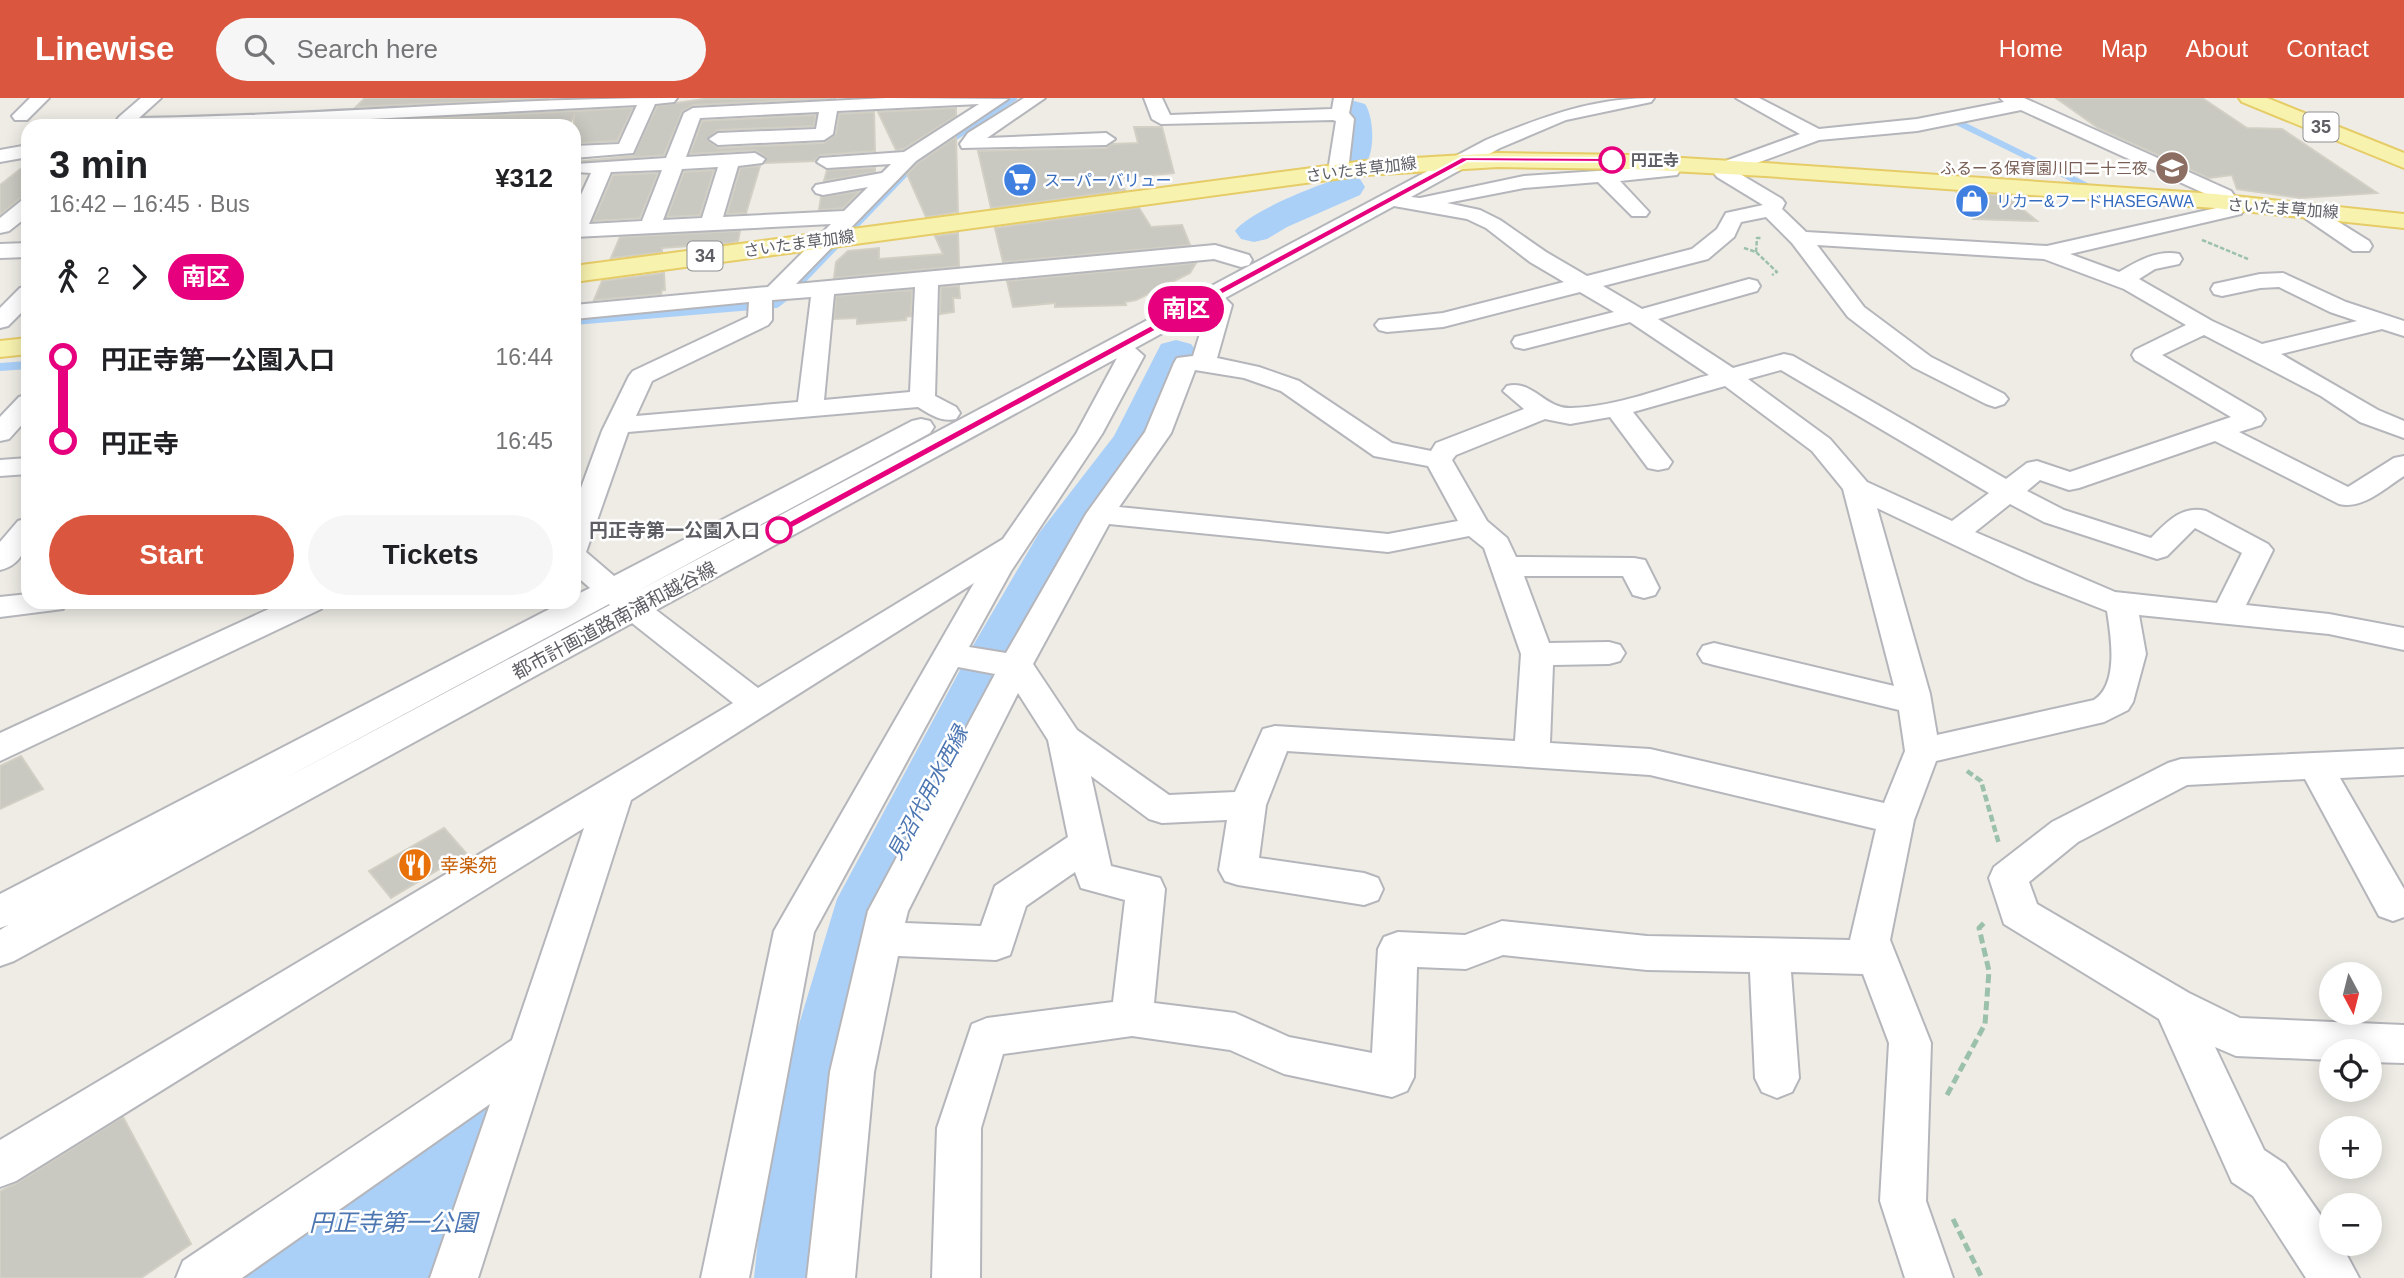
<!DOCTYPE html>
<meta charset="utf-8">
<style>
:root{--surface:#fff;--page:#f6f6f6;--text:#202124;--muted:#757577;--accent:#db563e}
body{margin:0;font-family:Arial,"Noto Sans JP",sans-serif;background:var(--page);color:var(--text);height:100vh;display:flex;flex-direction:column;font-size:26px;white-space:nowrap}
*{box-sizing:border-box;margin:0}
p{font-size:23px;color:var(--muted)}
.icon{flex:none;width:38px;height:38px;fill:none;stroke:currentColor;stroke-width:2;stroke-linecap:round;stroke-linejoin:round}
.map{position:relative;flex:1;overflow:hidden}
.side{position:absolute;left:21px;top:21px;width:560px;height:490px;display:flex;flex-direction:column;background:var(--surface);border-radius:21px;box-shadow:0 4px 18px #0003}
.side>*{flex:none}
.badge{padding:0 14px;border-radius:23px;font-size:24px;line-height:46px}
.needle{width:46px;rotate:173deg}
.fabs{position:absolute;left:2319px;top:864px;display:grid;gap:14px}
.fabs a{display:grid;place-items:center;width:63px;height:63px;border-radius:50%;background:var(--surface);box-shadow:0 4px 18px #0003;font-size:35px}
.map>.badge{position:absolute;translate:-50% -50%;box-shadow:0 0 0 4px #fff}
.legs{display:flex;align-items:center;gap:10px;height:77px;padding:0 28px;font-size:23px}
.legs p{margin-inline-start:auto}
.summary{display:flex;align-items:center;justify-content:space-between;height:119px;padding:0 28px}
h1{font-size:38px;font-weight:700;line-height:52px}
.button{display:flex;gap:14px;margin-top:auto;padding:14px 28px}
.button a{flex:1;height:80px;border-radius:42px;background:var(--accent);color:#fff;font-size:28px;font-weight:700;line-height:80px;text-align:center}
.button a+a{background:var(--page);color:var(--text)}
ul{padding:0 28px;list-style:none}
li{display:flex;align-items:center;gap:24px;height:84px;font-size:26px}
li i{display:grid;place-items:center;width:10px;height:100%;margin:0 9px;background:currentColor}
li i::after{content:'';width:18px;height:18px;margin:-9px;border:5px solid;border-radius:50%;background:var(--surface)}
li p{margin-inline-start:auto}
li:first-child i{background:linear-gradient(#0000 50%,currentColor 0)}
li:last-child i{background:linear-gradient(currentColor 50%,#0000 0)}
header{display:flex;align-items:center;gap:42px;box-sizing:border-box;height:98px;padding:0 35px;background:var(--accent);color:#fff}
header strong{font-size:33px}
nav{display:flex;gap:38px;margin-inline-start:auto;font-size:24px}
.search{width:490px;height:63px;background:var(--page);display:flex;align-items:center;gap:18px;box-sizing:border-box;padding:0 24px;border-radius:38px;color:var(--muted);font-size:26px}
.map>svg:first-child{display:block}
.water{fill:#abd0f8}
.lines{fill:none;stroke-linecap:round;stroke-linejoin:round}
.stream-far1{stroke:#abd0f8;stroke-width:6}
.stream{stroke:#abd0f8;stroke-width:8}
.river{fill:#abd0f8;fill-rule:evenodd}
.building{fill:#c9c8c1;stroke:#d2cfc4;stroke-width:2}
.minor-casing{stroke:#b5b6bb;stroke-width:4}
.major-casing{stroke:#e6cc66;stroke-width:4}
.path-far2{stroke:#9cc1aa;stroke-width:2.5;stroke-dasharray:4.5 2;stroke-linecap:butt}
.path-far1{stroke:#9cc1aa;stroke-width:4.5;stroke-dasharray:7 3.5;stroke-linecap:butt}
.path{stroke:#9cc1aa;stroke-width:5;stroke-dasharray:9 4.5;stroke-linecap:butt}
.minor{fill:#fff;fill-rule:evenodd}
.major{fill:#f8f2af;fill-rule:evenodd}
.line-1{fill:#e6007e;stroke:#fff;stroke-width:2}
.stop-1-dot{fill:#fff;stroke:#e6007e;stroke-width:3.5}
.labels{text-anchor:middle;stroke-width:5;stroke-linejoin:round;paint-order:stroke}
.far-stop-label{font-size:16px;font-weight:bold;fill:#5d5f64;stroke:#fff;text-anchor:start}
.far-education-label{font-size:16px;fill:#785e54;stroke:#fff;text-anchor:end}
.far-street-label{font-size:16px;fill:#5d5f64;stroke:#fff}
.far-shop-label{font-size:16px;fill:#366cbe;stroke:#fff;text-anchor:start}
.shield{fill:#fff;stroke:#8e8f92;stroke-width:2}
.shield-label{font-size:18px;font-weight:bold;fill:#5d5f64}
.stop-label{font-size:19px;font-weight:bold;fill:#5d5f64;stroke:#fff;text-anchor:end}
.street-label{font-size:19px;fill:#5d5f64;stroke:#fff}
.food-label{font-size:19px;fill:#c56008;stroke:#fff;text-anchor:start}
.water-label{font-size:21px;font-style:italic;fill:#4c76b2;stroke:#fff}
.near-water-label{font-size:24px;font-style:italic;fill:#4c76b2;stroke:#fff}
</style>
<header>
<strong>Linewise</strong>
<div class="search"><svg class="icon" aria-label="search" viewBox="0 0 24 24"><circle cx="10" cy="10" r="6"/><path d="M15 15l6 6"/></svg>Search here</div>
<nav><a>Home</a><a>Map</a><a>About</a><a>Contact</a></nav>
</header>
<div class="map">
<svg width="2404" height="1180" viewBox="0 0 2404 1180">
<rect width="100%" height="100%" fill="#eeece5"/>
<path class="water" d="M476,1000L493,1005L430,1180H222Z"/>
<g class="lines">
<path class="stream-far1" d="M1957,24L2095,92
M791,195L914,67L1014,0"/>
<path class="stream" d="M574,223L776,206L793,193
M0,269L28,267"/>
<path class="river" d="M1354,3L1365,6C1374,19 1375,53 1366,65L1354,68L1342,65C1333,53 1334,19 1343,6Z
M1347,78L1360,81L1365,89L1360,97L1287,129L1267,141L1254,144L1241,141L1235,133C1249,113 1322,85 1347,78Z
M1176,242L1191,246L1198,255L1160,341L1090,438L1032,546L907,801L865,966L845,1132L842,1180H754L759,1132L787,966L837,801L974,546L1039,435L1114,338L1161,246Z"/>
</g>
<path class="building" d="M365,0H549L356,9Z
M836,0L693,7L682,14L664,57L574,64L633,58L657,8L704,1Z
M2056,0H2202L2247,30L2282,31L2377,95L2300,100L2237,91L2232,77L2209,80L2098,30Z
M633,10L617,43L574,45V18L568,28H338L341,25Z
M956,10V18L903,51L896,52L878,14Z
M874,14L875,53L820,57L815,63L765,65L766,59L755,52L690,56L702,23L816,17L814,28L718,32L707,42L718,50L824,45L836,36L839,16Z
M1134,29H1162L1174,75L1116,80L1125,92L991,110L978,53L1106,50L1112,46L1138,45Z
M956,39L958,114L926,119L907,76L918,65Z
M28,65V99L19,101L0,117V87Z
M760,68L746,115L727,116L740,70Z
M875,70V74L824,83L827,72Z
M714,72L700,117L667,119L684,74Z
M658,75L640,120L593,123L613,77Z
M860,93L843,110L819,112L821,99Z
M1957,95L2006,98L2037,123L1973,121Z
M1139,110L1151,129L1182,127L1190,147L1003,164L995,130Z
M740,133L738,143L730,145L662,150V154L611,160L620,139Z
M958,135L959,168L834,180L836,164L848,153L879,150V161L943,156L935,138Z
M1196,165L1190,175L1136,202L1125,204L1126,207L1055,209V205L1013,209L1007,183Z
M664,175L665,192H662L661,196L594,202L602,183Z
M959,188L960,200H953L954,214L940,216L941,189Z
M912,192L911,218L906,219V222L857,226V220L834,221L836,198Z
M21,658L43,691L0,711V668Z
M444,730L466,755L391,800L369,773Z
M123,1019L191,1146L141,1180H0V1093L17,1085Z"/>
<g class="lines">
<g class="minor-casing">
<path id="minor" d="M30,0H49L27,22H15L12,18Z
M141,0H161L139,20C318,18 497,0 677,0L674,4L655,6L633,55L574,60V48L619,46L637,7L236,28H120L116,23L119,19Z
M887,0L1008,1L916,63L796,186L1215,147L1249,157L1252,162L1249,167L1241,169L1214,161L938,187L935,298L956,309L960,315L956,321C941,324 931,317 918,309L628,334L586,454L614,478L912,323L921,321L930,323L934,329L930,335L634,495L1486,42C1543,19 1591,0 1654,0L1651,4L1566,22L1500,50L1411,99L1420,100L1524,78L1656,69L1663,68L1667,62H1681L1684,66L1677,77L1620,83L1649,114L1646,118H1632L1598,84L1524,90L1447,105L1480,112L1500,122L1546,154L1587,178L1692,151L1717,131L1726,115L1763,107L1717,79L1714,75L1720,65L1800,36L1736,0H1759L1819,31L1917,21L2004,4L2000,0H2024L2231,93L2244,112L2241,116L2070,156L2119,174C2136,164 2158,151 2179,156L2182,161L2179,166L2155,171L2139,181L2212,223L2262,246L2357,223L2330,214L2279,189L2260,190L2222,198L2214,196L2211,191L2214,186L2260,176L2283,175L2346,204L2404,223V238L2382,231L2281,256L2378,312L2404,323V340L2360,324L2321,298L2204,237L2162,257L2261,315L2265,321L2261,327L2239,334L2348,389L2394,360L2404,358V378C2385,390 2362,412 2339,406L2215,343L2079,390L2069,392L2040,382L2027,393L2064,412L2151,440C2167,424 2182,407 2206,413L2268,446L2273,452L2246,507L2329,516L2404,530V552L2329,536L2139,517L2146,556L2133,604L2128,612L2104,624L1936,663L1914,722L1890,842L1931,945L1926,1103L1953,1180H1905L1880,1103L1889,945L1863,876L1791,874L1799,980L1792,994L1777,1000L1762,994L1755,980L1750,874L1647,872L1503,857L1466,871L1417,869L1414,979L1407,993L1392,999L1284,976L1230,952L1132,938L1003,956L981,1030L980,1180H932L937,1030L972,926L987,920L1113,904L1125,802L1081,790L1075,774L1026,808L1010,857L996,862L898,858L874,974L855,1180H807L830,974L868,813L995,576L958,569L814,834L749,1180H701L774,833L974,485L631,702L478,1180H430L490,1006L242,1180H176L183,1163L512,942L584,730L16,1083L0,1089V1042L733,605L632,525L14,863L0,868V832L8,827L0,830V796L563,504H574V498L590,490L574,476V409L602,333L629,278L633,273L748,219L749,204L574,221V207L768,189L831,126L574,139V112L591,75L576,74V66L666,60L684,15L693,10ZM979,6L904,54L820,60L817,64L827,70L891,66L882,75L816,87L813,91L816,95L823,97L868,89L844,113L723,119L738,68L762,65L765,61L755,55L686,59L700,20L819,14L816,31L718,35L709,41L718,47L824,42L833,36L837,13ZM2021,12L2217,101L2221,109L2047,148L1806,134L1782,111L1785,105L1782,101L1735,73L1819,42L1917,33ZM718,69L702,120L663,122L682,71ZM662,72L642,123L589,126L611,74ZM1394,108L1467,121L1486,130L1530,164L1564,184L1443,215L1379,222L1375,227L1379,232L1387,234L1443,229L1580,194L1614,214L1515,239L1512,244L1515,249L1524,251L1630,224L1709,277C1665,289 1617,309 1571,310C1545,311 1532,281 1507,288L1503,293L1524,311L1436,345L1431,353L1392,345L1299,283L1259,269L1217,260L1232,207L1225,200ZM1766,119L1792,145L1848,219L1913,269L1986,306L1995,309L2004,306L2008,301L2004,296L1931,259L1864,209L1817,147L2044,161L2124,191L2186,227L2135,252L2132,257L2135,262L2231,319L2070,374L2037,363L2027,365L2006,381L1793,258L1784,256L1733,270L1658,221L1757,193L1760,188L1757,183L1749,181L1642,211L1603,188L1708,161L1734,139L1741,124ZM915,189L910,294L824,302L834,196ZM811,199L798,304L636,318L652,283L768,227L772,222V202ZM1208,210L1193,258L1177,260L1174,265L1145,334L1086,416L1006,555L969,549L1011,473L1102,336L1144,258L1135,250ZM1117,260L1076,336L1003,441L758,590L656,512ZM1195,272L1244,280L1281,293L1374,358L1428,368L1458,423L1388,436L1119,409L1171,335ZM1781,272L1989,395L1952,423L1867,384L1830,341L1748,281ZM1725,288L1812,353L1843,391L1894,588L1714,545L1703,548L1698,556L1703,564L1714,567L1899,612L1905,653L1884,705L1650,651L1550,645L1553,567L1609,566L1620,563L1625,555L1620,547L1609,544L1549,545L1524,478H1623L1633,497L1644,500L1655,497L1659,490L1645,462L1634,460L1516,459L1507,440L1487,423L1452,362L1456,357L1545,321L1570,326L1610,319L1648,370L1658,372L1668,370L1672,364L1633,314ZM2010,406L2044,424L2157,461L2167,458L2195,430L2242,455L2217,505L2115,494L1975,434ZM1877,410L2028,482L2107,513C2111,538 2119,586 2094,602L1937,637L1930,596ZM1109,426L1388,454L1469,438L1484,450L1521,556L1515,643L1275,628L1263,631L1235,694L1169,697L1077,632L1033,566ZM609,506L610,507L278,684ZM1018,595L1048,642L1068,739L995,788L981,828L905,825L908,813ZM1287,653L1650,677L1876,731L1850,842L1647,838L1502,823L1465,837L1398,834L1384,839L1378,851L1372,955L1289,939L1235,915L1154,905L1165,791L1160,780L1111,768L1091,678L1149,721L1162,725L1227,722L1219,772L1225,783L1238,787L1364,807L1378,802L1383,791L1378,780L1364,775L1259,760L1266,707Z
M1024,0H1045L987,40L1106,35L1115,41L1106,47L962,50L960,46L968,35Z
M1144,0H1162L1170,17L1332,11L1334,0H1352L1349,15L1354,21L1348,73L1338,79L1328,73L1336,23L1333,22L1161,26L1152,21Z
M28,47V59L0,64V52Z
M28,101V118L9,133L0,135V120L21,103Z
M2306,106L2313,108L2369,143L2372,148L2369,153H2353L2299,116L2296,112L2299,108Z
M28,145V159L0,160V146Z
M28,188V208L8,228L0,230V210L20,190Z
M28,296V320L9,341L0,343V319L19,299Z
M28,360V376L0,378V362Z
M28,420C28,443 26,466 0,472V444L18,423Z
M28,496V504H67L63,511L0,519V499Z
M284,504H325L321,511L0,663V635Z
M2404,651V677L2340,680L2404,791V819L2393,823L2379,818L2305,681L2187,687L2078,744L2029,784L2037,806L2189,895L2240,920L2404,927V965L2370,964V954H2331V962L2236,958L2215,949L2264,1052L2285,1066L2331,1132V1146H2341L2359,1180H2306L2253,1098L2232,1084L2159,921L2004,826L1989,780L1994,769L2052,724L2168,665L2181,661Z"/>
</g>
<g class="major-casing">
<path id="major" d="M2239,0H2267L2404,55V70L2242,4Z
M1498,55L1632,57L1765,65L2215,96L2404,116V130L2215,110L1765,78L1632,71L1498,69L1365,77L574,184V168L1365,63Z
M28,240V256L0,259V243Z"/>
</g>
<path class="path-far2" d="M2202,142L2248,161
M1744,150L1756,154L1777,174L1772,177
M1756,154L1757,140H1761"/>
<path class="path-far1" d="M1967,673L1981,683L1999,746"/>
<path class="path" d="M1947,997L1985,926L1989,873L1979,830L1986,823
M1953,1121L1982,1180"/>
<use href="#minor" class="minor"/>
<use href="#major" class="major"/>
</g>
<path class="line-1" d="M1462,59L1612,60L1616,62L1612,64L1467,63L783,435L773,432Z"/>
<defs>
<g id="school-disc" transform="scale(1.75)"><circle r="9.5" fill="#8d6e63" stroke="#fff"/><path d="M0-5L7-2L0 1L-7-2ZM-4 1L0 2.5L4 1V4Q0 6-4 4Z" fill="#fff"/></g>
<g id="supermarket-disc" transform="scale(1.75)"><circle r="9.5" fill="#3f7fe0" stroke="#fff"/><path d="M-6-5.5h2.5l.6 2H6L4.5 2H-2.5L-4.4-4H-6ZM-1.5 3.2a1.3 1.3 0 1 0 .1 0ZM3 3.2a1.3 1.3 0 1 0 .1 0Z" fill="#fff"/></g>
<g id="shop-disc" transform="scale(1.75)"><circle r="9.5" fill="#3f7fe0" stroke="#fff"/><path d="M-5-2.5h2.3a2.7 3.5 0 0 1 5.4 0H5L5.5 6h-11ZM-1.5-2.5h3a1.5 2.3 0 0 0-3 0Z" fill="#fff"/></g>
<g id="restaurant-disc" transform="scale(1.75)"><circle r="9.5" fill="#e8710a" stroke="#fff"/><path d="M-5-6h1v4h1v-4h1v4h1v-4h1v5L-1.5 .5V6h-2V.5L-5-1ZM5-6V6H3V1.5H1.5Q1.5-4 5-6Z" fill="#fff"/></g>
</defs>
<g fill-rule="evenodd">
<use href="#school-disc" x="2172" y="70"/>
<use href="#supermarket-disc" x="1020" y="82"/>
<use href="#shop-disc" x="1972" y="103"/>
<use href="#restaurant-disc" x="415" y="767"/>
</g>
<g class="stop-1-dot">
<circle cx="1612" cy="62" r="12"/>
<circle cx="779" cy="432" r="12"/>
</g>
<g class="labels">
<g class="far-stop-label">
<text x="1631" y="68">円正寺</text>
</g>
<g class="far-education-label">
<text x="2148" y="76">ふるーる保育園川口二十三夜</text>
</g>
<g class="far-street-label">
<text transform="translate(1361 71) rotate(-7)" y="6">さいたま草加線</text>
<text transform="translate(2283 110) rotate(4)" y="6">さいたま草加線</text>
<text transform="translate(799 145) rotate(-8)" y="6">さいたま草加線</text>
</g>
<g class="far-shop-label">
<text x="1044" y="88">スーパーバリュー</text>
<text x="1996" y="109">リカー&amp;フードHASEGAWA</text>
</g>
<g class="shield">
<rect x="2303.5" y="14.5" width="35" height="29" rx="5"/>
<rect x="687.5" y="143.5" width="35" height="29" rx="5"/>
</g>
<g class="shield-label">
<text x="2321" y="35">35</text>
<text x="705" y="164">34</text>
</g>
<g class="stop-label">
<text x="760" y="439">円正寺第一公園入口</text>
</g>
<g class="street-label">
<text transform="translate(614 522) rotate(-28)" y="7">都市計画道路南浦和越谷線</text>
</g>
<g class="food-label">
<text x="440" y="774">幸楽苑</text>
</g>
<g class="water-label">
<text transform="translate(928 695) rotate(-62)" y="7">見沼代用水西縁</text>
</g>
<g class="near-water-label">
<text x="393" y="1133">円正寺第一公園</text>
</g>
</g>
</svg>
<div class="fabs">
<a><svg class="needle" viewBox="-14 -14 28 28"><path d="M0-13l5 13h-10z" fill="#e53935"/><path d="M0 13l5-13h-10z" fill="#757577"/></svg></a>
<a><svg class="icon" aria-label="locate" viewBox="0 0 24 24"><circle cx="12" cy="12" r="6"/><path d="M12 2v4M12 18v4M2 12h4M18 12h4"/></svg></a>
<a>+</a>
<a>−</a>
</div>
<b class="badge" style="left:1186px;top:211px;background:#e6007e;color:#fff">南区</b>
<section class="side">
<div class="summary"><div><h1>3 min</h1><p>16:42 – 16:45 · Bus</p></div><b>¥312</b></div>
<div class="legs"><svg class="icon" aria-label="walk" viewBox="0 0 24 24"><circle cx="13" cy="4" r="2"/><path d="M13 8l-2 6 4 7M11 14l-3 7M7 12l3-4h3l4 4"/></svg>2<svg class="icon" aria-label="forward" viewBox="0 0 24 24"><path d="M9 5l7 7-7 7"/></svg><b class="badge" style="background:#e6007e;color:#fff">南区</b></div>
<ul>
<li><i style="color:#e6007e"></i><b>円正寺第一公園入口</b><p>16:44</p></li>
<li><i style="color:#e6007e"></i><b>円正寺</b><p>16:45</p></li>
</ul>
<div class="button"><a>Start</a><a>Tickets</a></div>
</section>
</div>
